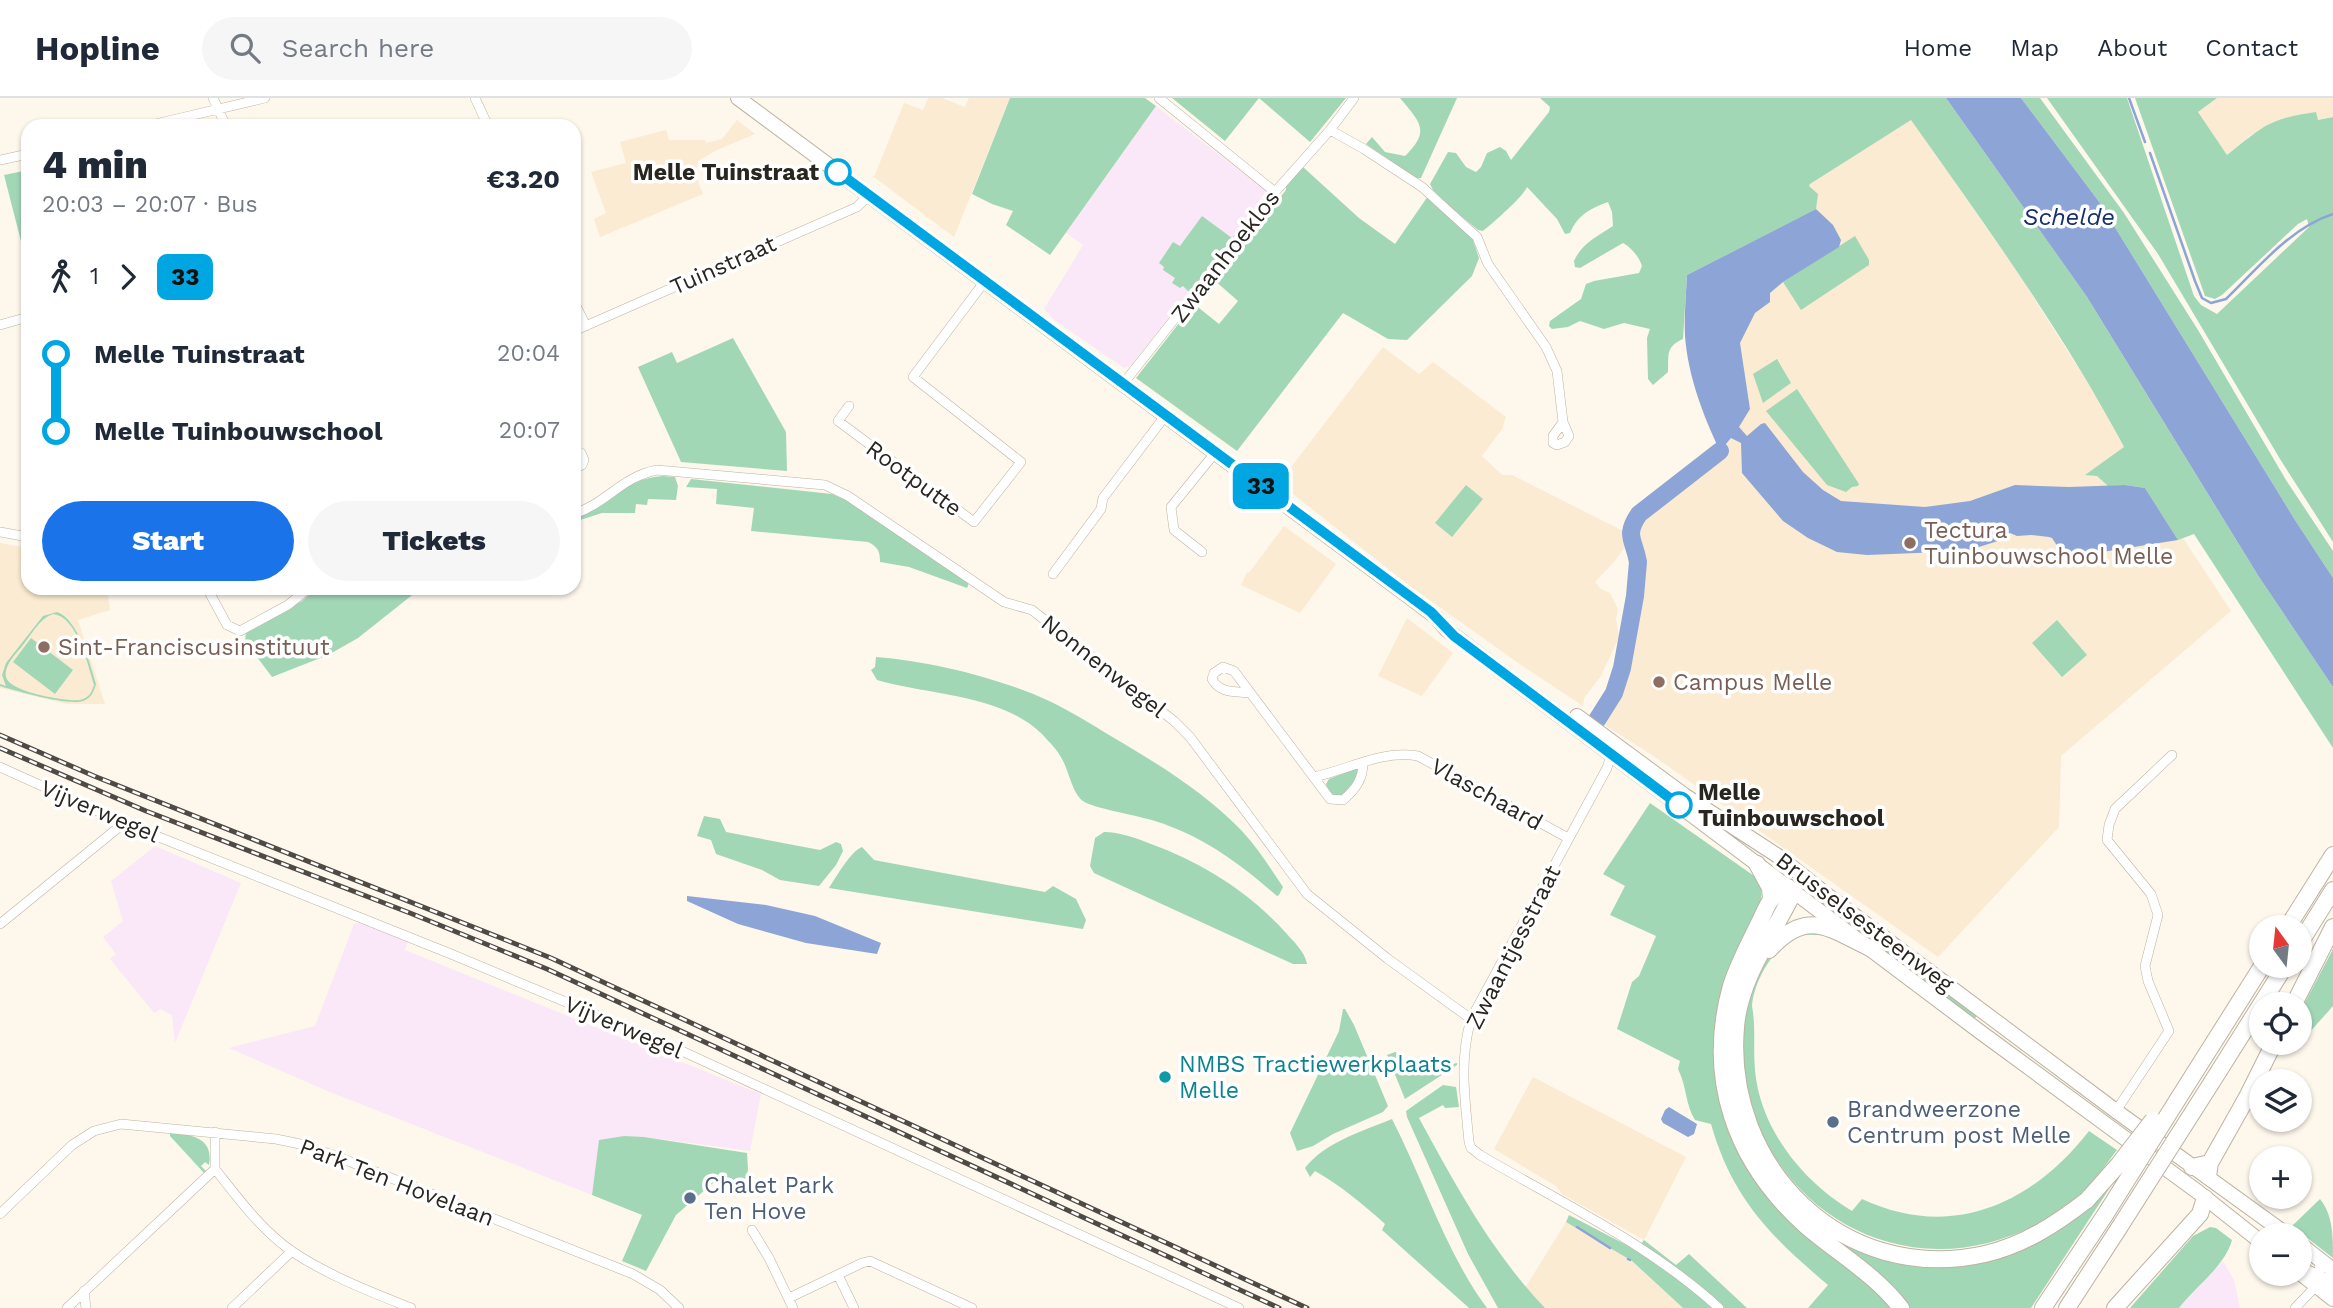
<!DOCTYPE html>
<meta charset="utf-8">
<style>
:root{--surface:#fff;--page:#f6f6f7;--text:#1f2937;--muted:#747a83;--line:#e0e1e3;--accent:#1a73e8}
body{margin:0;font-family:"Work Sans",sans-serif;background:var(--page);color:var(--text);height:100vh;display:flex;flex-direction:column;font-size:26px;white-space:nowrap}
*{box-sizing:border-box;margin:0}
p{font-size:23px;color:var(--muted)}
.icon{flex:none;width:38px;height:38px;fill:none;stroke:currentColor;stroke-width:2;stroke-linecap:round;stroke-linejoin:round}
.map{position:relative;flex:1;overflow:hidden}
.panel{position:absolute;left:21px;top:21px;width:560px;height:476px;display:flex;flex-direction:column;background:var(--surface);border-radius:21px;box-shadow:0 2px 5px #0004}
.panel>*{flex:none}
.badge{padding:0 14px;border-radius:10px;font-size:24px;line-height:46px}
.needle{width:46px;rotate:345deg}
.controls{position:absolute;left:2249px;top:817px;display:grid;gap:14px}
.controls a{display:grid;place-items:center;width:63px;height:63px;border-radius:50%;background:var(--surface);box-shadow:0 2px 5px #0004;font-size:35px}
.map>.badge{position:absolute;translate:-50% -50%;box-shadow:0 0 0 4px #fff}
.legs{display:flex;align-items:center;gap:10px;height:77px;padding:0 21px;font-size:23px}
.legs p{margin-inline-start:auto}
.summary{display:flex;align-items:center;justify-content:space-between;height:119px;padding:0 21px}
h1{font-size:38px;font-weight:800;line-height:52px}
.action{display:flex;gap:14px;margin-top:auto;padding:14px 21px}
.action a{flex:1;height:80px;border-radius:42px;background:var(--accent);color:#fff;font-size:28px;font-weight:800;line-height:80px;text-align:center}
.action a+a{background:var(--page);color:var(--text)}
ul{padding:0 21px;list-style:none}
li{display:flex;align-items:center;gap:24px;height:77px;font-size:26px}
li i{display:grid;place-items:center;width:10px;height:100%;margin:0 9px;background:currentColor}
li i::after{content:'';width:18px;height:18px;margin:-9px;border:5px solid;border-radius:50%;background:var(--surface)}
li p{margin-inline-start:auto}
li:first-child i{background:linear-gradient(#0000 50%,currentColor 0)}
li:last-child i{background:linear-gradient(currentColor 50%,#0000 0)}
header{display:flex;align-items:center;gap:42px;box-sizing:border-box;height:98px;padding:0 35px;background:var(--surface);border-bottom:2px solid var(--line)}
header strong{font-size:33px}
nav{display:flex;gap:38px;margin-inline-start:auto;font-size:24px}
.search{width:490px;height:63px;background:var(--page);display:flex;align-items:center;gap:18px;box-sizing:border-box;padding:0 24px;border-radius:38px;color:var(--muted);font-size:26px}
.map>svg:first-child{display:block}
.built{fill:#faebd2}
.industrial{fill:#fae8f9}
.green{fill:#a2d7b6;fill-rule:evenodd}
.water{fill:#8ca5d6}
.lines{fill:none;stroke-linecap:round;stroke-linejoin:round}
.stream{stroke:#8ca5d6;stroke-width:2.5}
.river{stroke:#8ca5d6;stroke-width:18}
.street-casing{stroke:#bdb2a1;stroke-width:10}
.primary-casing{stroke:#bdb2a1;stroke-width:16}
.highway-casing{stroke:#bdb2a1;stroke-width:18}
.street{stroke:#fff;stroke-width:9}
.primary{stroke:#fff;stroke-width:14}
.highway{stroke:#fff;stroke-width:16}
.rail-casing{stroke:#4f4a44;stroke-width:5}
.rail{stroke:#fff;stroke-width:2.5;stroke-dasharray:8;stroke-linecap:butt}
.highway-bridge-casing{stroke:#bdb2a1;stroke-width:18;stroke-linecap:butt}
.highway-bridge{stroke:#fff;stroke-width:16}
.line-1-casing{stroke:#fff;stroke-width:16}
.line-1{stroke:#00a6e2;stroke-width:10}
.stop-1-dot{fill:#fff;stroke:#00a6e2;stroke-width:3.5}
.education-dot{fill:#8d6e63;stroke:#fff;stroke-width:2.5}
.culture-dot{fill:#0f9aa8;stroke:#fff;stroke-width:2.5}
.service-dot{fill:#5c6f8a;stroke:#fff;stroke-width:2.5}
.labels{text-anchor:middle;stroke-width:7;stroke-linejoin:round;paint-order:stroke}
.stop-label{font-size:23px;font-weight:bold;fill:#29251f;stroke:#fff;text-anchor:end}
.street-label{font-size:23px;fill:#29251f;stroke:#fff}
.education-label{font-size:23px;fill:#785e54;stroke:#fff;text-anchor:start}
.culture-label{font-size:23px;fill:#0d838f;stroke:#fff;text-anchor:start}
.service-label{font-size:23px;fill:#4e5e75;stroke:#fff;text-anchor:start}
.water-label{font-size:24px;font-style:italic;fill:#172f6a;stroke:#fff}
</style>
<header>
<strong>Hopline</strong>
<div class="search"><svg class="icon" aria-label="search" viewBox="0 0 24 24"><circle cx="10" cy="10" r="6"/><path d="M15 15l6 6"/></svg>Search here</div>
<nav><a>Home</a><a>Map</a><a>About</a><a>Contact</a></nav>
</header>
<div class="map">
<svg width="2333" height="1210" viewBox="0 0 2333 1210">
<rect width="100%" height="100%" fill="#fef7ec"/>
<path class="built" d="M928,0H942L965,9L969,0H1010L954,139L874,79L904,5L923,12Z
M2217,0H2333V19L2317,22L2316,15L2252,36L2227,57L2198,14Z
M1911,21L2020,178L2103,309L2124,350L2231,513L2061,658L2059,729L1938,859L1655,659L1597,622L1612,598L1628,546L1638,464L1636,452L1630,438L1631,428L1639,416L1720,353L1704,318L1695,290L1685,240V217L1749,144L1810,86Z
M737,22L755,36L717,52L698,63L695,76L703,96L600,139L594,121L606,115L591,74L626,65L620,44L666,32L669,42H705L706,45L722,41Z
M1383,249L1419,276L1433,264L1506,319L1502,331L1482,358L1502,377H1512L1623,433L1630,442L1614,464L1595,484L1601,491L1610,495L1618,511L1616,521L1619,539L1601,578L1584,600L1583,608L1524,569L1410,488L1279,385Z
M1284,428L1336,466L1300,515L1241,487L1247,474L1249,475Z
M0,445L28,450V490H107L110,512L78,522L105,606H67L0,590Z
M1407,520L1453,555L1422,598L1378,578Z
M1533,979L1686,1059L1644,1142L1562,1096L1556,1088L1494,1051Z
M1566,1124L1632,1163L1683,1210H1545L1525,1190Z"/>
<path class="industrial" d="M1156,8L1266,93L1245,124L1131,267L1124,270L1054,222L1044,211L1083,147L1066,135Z
M155,748L241,785L175,945L172,917L160,911L154,915L110,861L116,856L103,839L123,823L111,783Z
M363,825L408,843L405,852L761,996L750,1053L644,1039L600,1042L592,1097L325,992L229,950L315,928L354,826Z
M2223,1163L2234,1182L2240,1210H2179L2209,1176Z"/>
<path class="green" d="M1010,0H1145L1156,8L1050,157L1006,127L1013,113L992,106L972,96Z
M1172,0H1346L1310,44L1259,0L1225,43Z
M1400,0H1457L1421,80H1416L1366,46L1372,39L1385,54L1405,58C1431,33 1420,24 1400,0Z
M1540,0H1946L2087,199L2259,479L2333,589V650L2194,436L2178,442L2145,390L2125,387L2108,388L2097,378L2085,377L2124,349C2063,234 1986,128 1911,22L1810,86L1809,88L1818,96L1816,111L1687,177L1683,241C1665,249 1669,257 1668,274L1653,287L1648,281L1647,240L1650,231L1624,225L1604,231L1580,223L1568,229L1552,231L1549,228L1550,223L1581,201L1586,186L1594,183L1639,175L1642,168C1639,159 1632,150 1623,145L1580,170L1575,169L1574,163C1582,145 1598,138 1613,128L1612,114L1608,104C1589,111 1578,117 1570,135L1565,136L1557,121L1527,89C1524,98 1493,125 1483,133L1478,132L1449,108L1433,92L1430,86L1448,54L1456,55L1466,69L1476,74L1481,69L1487,55L1500,49L1506,53L1511,62L1549,14L1550,9Z
M2021,0H2040L2124,115L2198,232L2286,382L2333,453V480L2295,422L2100,105Z
M2047,0H2127L2194,198L2201,207L2217,216L2309,129L2307,121L2298,126L2222,197L2215,201L2205,198L2135,0H2217L2198,14L2227,57C2264,28 2268,21 2316,14L2318,22L2333,19V444L2280,361L2158,156Z
M1303,69L1359,120L1395,146L1428,98L1472,139L1479,160L1472,178L1407,242L1388,241L1343,215L1237,353L1136,280L1194,206L1219,226L1238,203L1214,182L1286,92V88Z
M28,72V154L24,155L4,77Z
M1202,118L1232,140L1189,194L1183,188L1180,190L1172,185L1175,180L1163,172L1164,169L1159,165L1173,144L1180,148Z
M1855,138L1869,162V167L1801,212L1783,184Z
M733,240L786,334L787,373L681,364L638,269L672,254L677,265Z
M1777,261L1791,285L1763,305L1753,276Z
M1797,291L1859,386L1858,388L1852,389L1846,394L1827,387L1766,313Z
M663,378L675,379L678,388L676,402L648,401L647,407L636,406L635,415H602L574,424V420C602,403 630,380 663,378Z
M691,381L832,396L848,403L969,485L967,490L909,469L880,464C880,453 878,449 868,444L751,433L754,410L716,406L717,391L686,389Z
M1466,387L1483,401L1452,439L1435,425Z
M317,490H421L358,540L328,557L272,579L245,543L246,535L302,503Z
M57,514C78,521 90,566 96,586C94,594 91,600 83,603C68,608 16,593 0,588V586L6,588L2,577L6,565L43,518ZM53,516C77,518 88,567 94,587C92,594 89,600 80,602C67,604 9,594 6,579C3,568 17,555 23,547C32,536 40,520 53,516Z
M2057,522L2087,557L2062,579L2032,545Z
M31,540L73,572L55,596L13,564Z
M876,559C929,563 999,580 1047,602C1075,615 1100,632 1126,647C1168,672 1208,698 1242,733C1258,750 1270,770 1283,789L1279,797L1277,798C1239,765 1203,738 1155,723C1140,718 1092,710 1083,703C1072,695 1069,673 1062,661C1057,651 1049,644 1042,636C1001,596 928,597 877,582L871,572L875,569Z
M1355,671L1360,674L1359,677L1344,696L1338,699L1330,696L1326,686L1329,681Z
M1650,705L1757,780C1773,805 1741,843 1730,867C1725,879 1721,894 1719,908C1709,958 1716,1012 1740,1057C1774,1124 1843,1156 1892,1210H1808L1828,1187C1770,1138 1732,1100 1711,1026L1695,1022C1685,1006 1687,989 1678,971L1680,963L1617,931L1632,884L1639,878L1656,838L1610,817L1625,788L1603,776Z
M704,718L720,721L726,734L820,752L836,744L841,746L843,753L836,767L819,788L780,782L762,772L716,756L711,742L697,738Z
M1104,734C1119,734 1136,740 1151,746C1203,765 1249,794 1286,835C1294,844 1305,854 1307,866H1293L1094,775L1090,768L1095,740Z
M862,749L874,762L1045,794L1053,788L1076,801L1086,822L1083,831L829,790C836,779 851,753 862,749Z
M1820,799L1978,916L1973,923L1816,804Z
M1819,833L1822,837C1815,837 1807,836 1800,838C1774,846 1754,883 1752,908C1756,929 1753,950 1755,972C1760,1031 1803,1084 1852,1113L1862,1101C1952,1143 2032,1106 2089,1033L2117,1052C2109,1062 2102,1073 2094,1082C2058,1124 1994,1152 1938,1151C1812,1150 1720,1028 1748,906C1753,887 1768,847 1788,839C1797,835 1809,835 1819,833Z
M2333,851V908L2300,945V914Z
M1343,911H1345L1354,927L1388,1008L1383,1014L1333,1036L1313,1048L1297,1053L1290,1035L1339,933Z
M1395,954L1401,956L1416,970H1422L1433,964L1441,965L1443,968L1457,965V967L1405,1001L1387,957Z
M1443,987L1456,989L1459,1009L1445,1010L1443,1007L1419,1020C1455,1086 1492,1155 1545,1210H1498L1468,1156L1407,1019L1406,1013Z
M1392,1021C1423,1081 1447,1157 1487,1210H1469L1382,1132L1385,1126C1363,1106 1341,1088 1315,1073L1310,1079L1305,1070C1325,1044 1363,1033 1392,1021Z
M170,1034C191,1037 214,1039 209,1067L205,1064L201,1068L206,1073L204,1075L170,1038Z
M624,1038L644,1039L747,1055L748,1072L745,1083L726,1089L713,1085L676,1117L646,1173L622,1163L642,1117L592,1097L599,1042Z
M2110,1084L2111,1088L2031,1210H1910L1882,1179L1811,1122L1860,1151L1986,1161Z
M2320,1101C2333,1117 2333,1138 2333,1160L2292,1128Z
M1569,1117L1636,1152L1644,1142L1676,1167L1689,1156L1747,1210H1683L1632,1163L1566,1124Z
M2210,1129L2216,1130L2232,1142C2225,1168 2196,1188 2179,1210H2130L2193,1138Z"/>
<path class="water" d="M1946,0H2021L2100,105L2295,422L2333,480V589L2259,479L2087,199Z
M1816,111L1833,127L1841,142L1839,149L1783,184L1770,195V204L1755,215L1740,245L1750,311L1739,329L1747,338L1761,326L1765,325L1803,374L1823,392L1841,403L1925,409L1970,403L2015,387L2069,389L2125,387L2145,390L2178,442L2077,458L2058,449L2052,440L2049,439L2031,437L2017,438L2010,435L1998,443L1966,453L1867,457L1837,454L1808,440L1783,423L1742,375L1741,345L1731,340L1720,353C1703,317 1688,278 1685,238C1684,218 1686,197 1687,177Z
M687,798L766,807L815,818L881,845L877,856L806,845L738,826L687,803Z
M1669,1009L1697,1026L1694,1036L1688,1039L1663,1025L1661,1021L1665,1012Z"/>
<g class="lines">
<path class="stream" d="M2129,0L2145,44
M2150,55L2195,183L2202,200L2211,205L2226,201C2258,170 2290,130 2333,116
M1577,1129L1610,1150
M1628,1161L1630,1162"/>
<path class="river" d="M1597,622L1614,595L1622,570L1635,498L1638,464C1634,441 1624,438 1639,416L1720,353"/>
<g class="street-casing">
<path id="street" d="M213,0L226,28
M475,0L488,28
M1159,0L1275,94
M147,28L265,0
M1330,32L1364,51L1422,89L1477,139L1488,166L1546,249L1557,273L1563,324L1569,338L1565,344L1557,347L1553,345V338L1563,324
M0,62L28,56
M574,204L586,228
M0,227L28,219
M574,233L857,109L869,97
M1123,286L1275,94L1330,32L1354,0
M849,308L838,323L974,424L1021,364L913,279L985,183
M574,352L581,355L584,362L582,367L574,370
M574,416C607,405 621,379 657,372L825,387L848,398L1004,504L1032,512L1174,623L1190,639L1307,796L1388,861L1471,921
M0,434L28,439
M1202,454L1174,432L1171,409L1215,355
M1053,476L1101,411L1103,400L1165,318
M207,490L227,527L240,533L288,507L309,490
M1250,595C1236,593 1220,596 1212,581L1214,575L1223,569L1234,573L1330,701L1343,702C1356,691 1363,681 1363,665
M1612,654L1607,670L1471,921C1459,963 1465,1001 1469,1044L1471,1050L1480,1057C1562,1105 1649,1146 1719,1210
M0,669L124,725L451,856L671,948L1239,1210
M1314,679C1350,671 1381,652 1418,658L1568,740
M0,826L124,725
M2116,1013L2169,933L2148,883L2145,868L2158,817L2151,796L2107,742L2109,727L2115,711L2172,657
M215,1034V1071C238,1100 262,1133 293,1154C329,1178 371,1194 411,1210
M0,1116L72,1047L94,1033L121,1026L276,1041L300,1046L333,1057L633,1176L660,1192L679,1210
M752,1132L769,1160L793,1210
M838,1177L854,1210
M84,1193L86,1210
M789,1200L862,1165L870,1163L972,1210
M67,1210L215,1071
M232,1210L292,1153
M2295,1210L2319,1185L2320,1162"/>
</g>
<g class="primary-casing">
<path id="primary" d="M738,0L1419,506L1436,519L1447,532L1507,578L1979,933L2198,1094L2261,1144
M1577,618L1684,697L1778,758L1827,797L2116,1013L2289,1138
M2300,1146L2333,1172
M2306,1174L2333,1186
M2300,1175L2333,1201"/>
</g>
<g class="highway-casing">
<path id="highway" d="M1757,766L1770,790L1771,801
M1788,789C1783,793 1775,796 1771,802C1766,808 1763,818 1759,825C1749,846 1738,866 1731,888C1705,980 1735,1064 1805,1127C1837,1155 1875,1176 1901,1210
M1794,793C1773,837 1740,879 1736,929C1724,1069 1843,1188 1985,1156C2024,1147 2056,1126 2087,1102
M2287,830L2333,757
M2300,845L2333,792
M1769,852C1808,809 1829,831 1872,851
M2294,906L2333,829
M2212,984L2285,868
M2178,1001L2262,868
M2192,1069L2210,1065
M2208,1078L2210,1065L2246,1001L2274,945
M2043,1210L2105,1117
M2067,1210L2119,1130
M2115,1210L2200,1116L2205,1100"/>
</g>
<use href="#street" class="street"/>
<use href="#primary" class="primary"/>
<use href="#highway" class="highway"/>
<g class="rail-casing">
<path id="rail" d="M0,637L94,678L551,860L1307,1210
M0,650L146,713L410,815L547,871L1279,1210"/>
</g>
<use href="#rail" class="rail"/>
<g class="highway-bridge-casing">
<path id="highway-bridge" d="M2087,1102L2119,1066L2153,1022
M2105,1117L2178,1001
M2119,1130L2212,984"/>
</g>
<use href="#highway-bridge" class="highway-bridge"/>
</g>
<g class="lines">
<g class="line-1-casing">
<path id="line-1" d="M838,74L1431,514L1454,538L1679,707"/>
</g>
<use href="#line-1" class="line-1"/>
</g>
<g class="stop-1-dot">
<circle cx="838" cy="74" r="12"/>
<circle cx="1679" cy="707" r="12"/>
</g>
<g class="education-dot">
<circle cx="1910" cy="445" r="7"/>
<circle cx="44" cy="549" r="7"/>
<circle cx="1659" cy="584" r="7"/>
</g>
<circle class="culture-dot" cx="1165" cy="979" r="7"/>
<g class="service-dot">
<circle cx="1833" cy="1024" r="7"/>
<circle cx="690" cy="1100" r="7"/>
</g>
<g class="labels">
<g class="stop-label">
<text x="819" y="82">Melle Tuinstraat</text>
<text x="1698" y="702" text-anchor="start">Melle<tspan x="1698" dy="26">Tuinbouwschool</tspan></text>
</g>
<g class="street-label">
<text transform="translate(1225 158) rotate(-52)" y="8">Zwaanhoeklos</text>
<text transform="translate(723 167) rotate(-24)" y="8">Tuinstraat</text>
<text transform="translate(914 380) rotate(36)" y="8">Rootputte</text>
<text transform="translate(1104 568) rotate(38)" y="8">Nonnenwegel</text>
<text transform="translate(1487 696) rotate(29)" y="8">Vlaschaard</text>
<text transform="translate(100 713) rotate(23)" y="8">Vijverwegel</text>
<text transform="translate(1865 824) rotate(37)" y="8">Brusselsesteenweg</text>
<text transform="translate(1513 849) rotate(-63)" y="8">Zwaantjesstraat</text>
<text transform="translate(624 929) rotate(23)" y="8">Vijverwegel</text>
<text transform="translate(397 1084) rotate(21)" y="8">Park Ten Hovelaan</text>
</g>
<g class="education-label">
<text x="1924" y="440">Tectura<tspan x="1924" dy="26">Tuinbouwschool Melle</tspan></text>
<text x="58" y="557">Sint-Franciscusinstituut</text>
<text x="1673" y="592">Campus Melle</text>
</g>
<g class="culture-label">
<text x="1179" y="974">NMBS Tractiewerkplaats<tspan x="1179" dy="26">Melle</tspan></text>
</g>
<g class="service-label">
<text x="1847" y="1019">Brandweerzone<tspan x="1847" dy="26">Centrum post Melle</tspan></text>
<text x="704" y="1095">Chalet Park<tspan x="704" dy="26">Ten Hove</tspan></text>
</g>
<g class="water-label">
<text x="2069" y="127">Schelde</text>
</g>
</g>
</svg>
<div class="controls">
<a><svg class="needle" viewBox="-14 -14 28 28"><path d="M0-13l5 13h-10z" fill="#e53935"/><path d="M0 13l5-13h-10z" fill="#747a83"/></svg></a>
<a><svg class="icon" aria-label="locate" viewBox="0 0 24 24"><circle cx="12" cy="12" r="6"/><path d="M12 2v4M12 18v4M2 12h4M18 12h4"/></svg></a>
<a><svg class="icon" aria-label="layers" viewBox="0 0 24 24"><path d="M12 4l9 5-9 5-9-5zM3 14l9 5 9-5"/></svg></a>
<a>+</a>
<a>−</a>
</div>
<b class="badge" style="left:1261px;top:388px;background:#00a6e2;color:#111">33</b>
<section class="panel">
<div class="summary"><div><h1>4 min</h1><p>20:03 – 20:07 · Bus</p></div><b>€3.20</b></div>
<div class="legs"><svg class="icon" aria-label="walk" viewBox="0 0 24 24"><circle cx="13" cy="4" r="2"/><path d="M13 8l-2 6 4 7M11 14l-3 7M7 12l3-4h3l4 4"/></svg>1<svg class="icon" aria-label="forward" viewBox="0 0 24 24"><path d="M9 5l7 7-7 7"/></svg><b class="badge" style="background:#00a6e2;color:#111">33</b></div>
<ul>
<li><i style="color:#00a6e2"></i><b>Melle Tuinstraat</b><p>20:04</p></li>
<li><i style="color:#00a6e2"></i><b>Melle Tuinbouwschool</b><p>20:07</p></li>
</ul>
<div class="action"><a>Start</a><a>Tickets</a></div>
</section>
</div>
